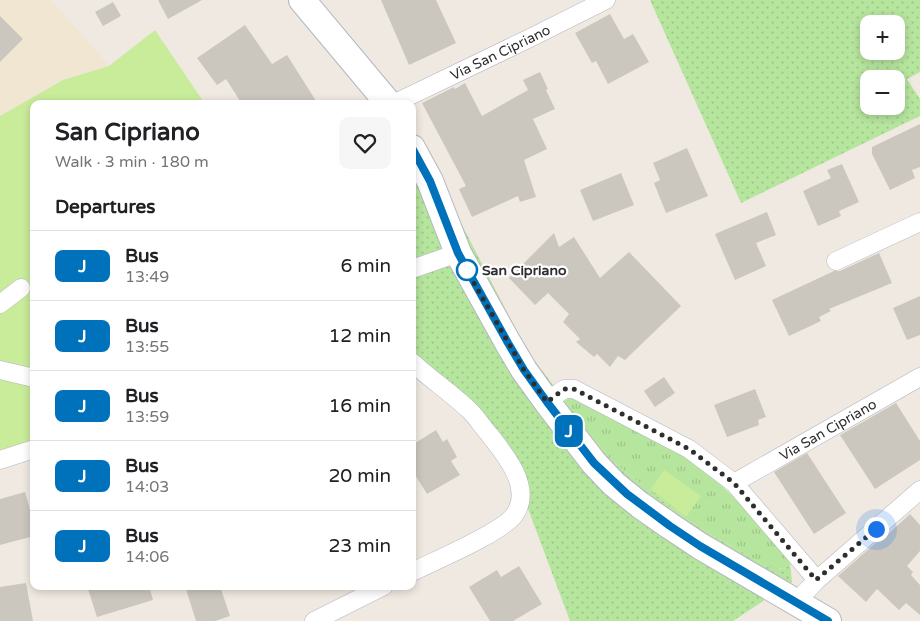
<!DOCTYPE html>
<meta charset="utf-8">
<style>
:root{--surface:#fff;--page:#f6f6f6;--text:#202124;--muted:#757577;--line:#e0e0e0}
body{margin:0;font-family:"Varela Round",sans-serif;background:var(--page);color:var(--text);height:100vh;display:flex;flex-direction:column;font-size:19px;white-space:nowrap}
*{box-sizing:border-box;margin:0}
p{font-size:16px;color:var(--muted)}
.icon{flex:none;width:28px;height:28px;fill:none;stroke:currentColor;stroke-width:2;stroke-linecap:round;stroke-linejoin:round}
.map{position:relative;flex:1;overflow:hidden}
.drawer{position:absolute;left:30px;top:100px;width:386px;height:490px;display:flex;flex-direction:column;background:var(--surface);border-radius:10px;box-shadow:0 2px 8px #0003}
.drawer>*{flex:none}
.badge{padding:0 10px;border-radius:8px;font-size:18px;line-height:32px}
.controls{position:absolute;left:860px;top:15px;display:grid;gap:10px}
.controls a{display:grid;place-items:center;width:45px;height:45px;border-radius:10px;background:var(--surface);box-shadow:0 2px 8px #0003;font-size:25px}
.you{position:absolute;width:25px;height:25px;margin:-12px;border:4px solid #fff;border-radius:50%;background:#1a73e8;box-shadow:0 0 0 8px #1a73e833}
.map>.badge{position:absolute;translate:-50% -50%;box-shadow:0 0 0 2px #fff}
h2{padding:0 25px;font-size:19px;line-height:45px}
.round{display:grid;place-items:center;flex:none;width:52px;height:52px;border-radius:10px;background:var(--page)}
.headline{display:flex;align-items:center;justify-content:space-between;height:85px;padding:0 25px}
h1{font-size:24px;font-weight:800;line-height:38px}
ul{padding:0;list-style:none}
li{display:flex;align-items:center;gap:15px;height:70px;padding:0 25px;border-top:1px solid var(--line)}
li div{flex:1}
li b{display:block;font-size:19px}
li em{font-style:normal}
li .badge{min-width:55px;font-weight:700;text-align:center}
.map>svg:first-child{display:block}
.education{fill:#f0e6d1}
.grass{fill:url(#grass-dots);fill-rule:evenodd}
.park{fill:url(#park-tufts)}
.pitch{fill:#c9ec9a}
.building{fill:#cbc7bf}
.lines{fill:none;stroke-linecap:round;stroke-linejoin:round}
.street-casing{stroke:#b4b7c1;stroke-width:19}
.secondary-casing{stroke:#b4b7c1;stroke-width:28}
.street{stroke:#fff;stroke-width:18}
.secondary{stroke:#fff;stroke-width:26}
.line-casing{stroke:#fff;stroke-width:11}
.line{stroke:#0072bc;stroke-width:8}
.walk{stroke:#2e2e2e;stroke-width:5;stroke-dasharray:0 9}
.stop-dot{fill:#fff;stroke:#0072bc;stroke-width:2.5}
.labels{text-anchor:middle;stroke-width:4.5;stroke-linejoin:round;paint-order:stroke}
.street-label{font-size:14px;fill:#2e2e2e;stroke:#fff}
.stop-label{font-size:14px;font-weight:bold;fill:#2e2e2e;stroke:#fff;text-anchor:start}
</style>
<div class="map">
<svg width="920" height="621" viewBox="0 0 920 621">
<defs>
<pattern id="grass-dots" width="8" height="8" patternUnits="userSpaceOnUse" patternTransform="scale(1.25)"><rect width="8" height="8" fill="#b6e59e"/><path d="M2 2h.1M6 6h.1" fill="none" stroke="#9dc588" stroke-width="1.8" stroke-linecap="round"/></pattern>
<pattern id="park-tufts" width="24" height="20" patternUnits="userSpaceOnUse" patternTransform="scale(1.25)"><rect width="24" height="20" fill="#b6e59e"/><path d="M3 7l-1-3M5 7V3M7 7l1-3M15 17l-1-3M17 17v-4M19 17l1-3" fill="none" stroke="#9dc588"/></pattern>
</defs>
<rect width="100%" height="100%" fill="#efe9e1"/>
<path class="education" d="M0,0H51L109,66L63,80L0,116Z"/>
<path class="grass" d="M650,0H920V72L907,79L920,99V116L741,203ZM869,24H896V51H869ZM869,79H896V106H869Z
M412,128L527,351L611,460L689,521L768,567L784,569L790,562L792,582L733,621H570L524,498L501,449L413,360Z"/>
<path class="park" d="M570,397L694,462C731,490 760,526 790,562L784,569L768,567L689,521L611,460L565,401Z"/>
<path class="pitch" d="M155,30L205,104H34V452L0,459V116L63,80L109,66Z
M664,470L701,496L686,517L651,489Z"/>
<path class="building" d="M158,0H202L168,19Z
M381,0H436L456,43L409,65Z
M113,2L121,16L103,26L95,12Z
M610,14L624,39L633,34L649,62L608,84L596,61L592,63L575,33Z
M0,16L23,39L0,62Z
M245,25L272,64L287,55L318,104H242L226,79L217,85L197,58Z
M540,72L548,89L546,90L555,109L533,119L547,149L524,160L536,197L520,202L518,196L472,217L459,189L466,186L422,103L454,87L455,89L465,83L482,116L528,90L523,80Z
M920,124V167L912,170L915,178L890,190L872,154V147Z
M687,148L708,196L666,213L654,183L660,180L653,163Z
M842,164L859,202L839,211L841,216L818,226L803,191L831,178L827,170Z
M621,173L634,205L593,221L580,190Z
M767,212L776,235L756,243L766,266L735,280L715,234Z
M554,233L559,247L574,237L600,278L629,252L681,306L625,360L618,356L610,367L597,354L594,357L576,342L580,339L563,322L569,314L548,293L535,305L509,278Z
M879,253L892,283L829,309L831,311L819,317L821,321L789,336L772,300L834,271H840Z
M920,296V335L907,340L893,308Z
M664,377L675,393L655,407L644,391Z
M755,389L766,417L758,420L759,425L727,437L714,405Z
M896,403L920,441V460L875,489L840,435Z
M436,430L443,442L447,439L457,457L451,461L460,475L427,494L412,470V445Z
M807,453L846,513L814,534L774,472Z
M25,492L34,524V536L0,545V499Z
M910,514L920,525V551L907,566L913,572L911,575L920,585V615L906,603L899,610L877,589L866,602L838,576L886,534L887,535Z
M519,566L542,604L513,621H490L469,587L497,570L501,577Z
M26,583L33,621H0V587Z
M87,586H149L153,600L97,617Z
M185,586H220L230,616L215,621H196Z"/>
<g class="lines">
<g class="street-casing">
<g id="street">
<path id="s1" d="M393,104L530,38L606,0"/>
<path d="M836,261L920,222"/>
<path d="M412,269L458,253"/>
<path d="M0,304L21,288"/>
<path d="M412,362C431,380 453,394 471,412C477,418 482,426 488,433C504,453 533,487 515,514C504,532 434,561 412,572"/>
<path d="M0,370L34,378"/>
<path d="M547,402L564,389H574L689,449L734,483L817,580"/>
<path d="M0,460L34,449"/>
<path id="s2" d="M734,483L920,377"/>
<path d="M796,602L817,580L920,490"/>
<path d="M314,621L384,586"/>
</g>
</g>
<g class="secondary-casing">
<path id="secondary" d="M302,0L389,104
M412,148L430,181L458,253L508,343L524,370L547,402L594,463L614,484L640,505L670,526L700,546L828,621"/>
</g>
<use href="#street" class="street"/>
<use href="#secondary" class="secondary"/>
</g>
<g class="lines">
<g class="line-casing">
<path id="line" d="M412,148L430,181L458,253L508,343L524,370L547,402L594,463L627,494L670,526L700,546L828,621"/>
</g>
<use href="#line" class="line"/>
<path class="walk" d="M467,270L466,269L524,370L547,402L564,389H574L689,449L734,483L816,580L876,529"/>
</g>
<circle class="stop-dot" cx="467" cy="270" r="10"/>
<g class="labels">
<g class="street-label">
<text dy="5" stroke="none"><textPath href="#s1" startOffset="119">Via San Cipriano</textPath></text>
<text dy="5" stroke="none"><textPath href="#s2" startOffset="108">Via San Cipriano</textPath></text>
</g>
<g class="stop-label">
<text x="482" y="275">San Cipriano</text>
</g>
</g>
</svg>
<div class="controls">
<a>+</a>
<a>−</a>
</div>
<div class="you" style="left:876px;top:529px"></div>
<b class="badge" style="left:569px;top:431px;background:#0072bc;color:#fff">J</b>
<section class="drawer">
<div class="headline"><div><h1>San Cipriano</h1><p>Walk · 3 min · 180 m</p></div><a class="round"><svg class="icon" aria-label="heart" viewBox="0 0 24 24"><path d="M12 20l-8-8c-3-5 5-10 8-4 3-6 11-1 8 4z"/></svg></a></div>
<h2>Departures</h2>
<ul>
<li><span class="badge" style="background:#0072bc;color:#fff">J</span><div><b>Bus</b><p>13:49</p></div><em>6 min</em></li>
<li><span class="badge" style="background:#0072bc;color:#fff">J</span><div><b>Bus</b><p>13:55</p></div><em>12 min</em></li>
<li><span class="badge" style="background:#0072bc;color:#fff">J</span><div><b>Bus</b><p>13:59</p></div><em>16 min</em></li>
<li><span class="badge" style="background:#0072bc;color:#fff">J</span><div><b>Bus</b><p>14:03</p></div><em>20 min</em></li>
<li><span class="badge" style="background:#0072bc;color:#fff">J</span><div><b>Bus</b><p>14:06</p></div><em>23 min</em></li>
</ul>
</section>
</div>
